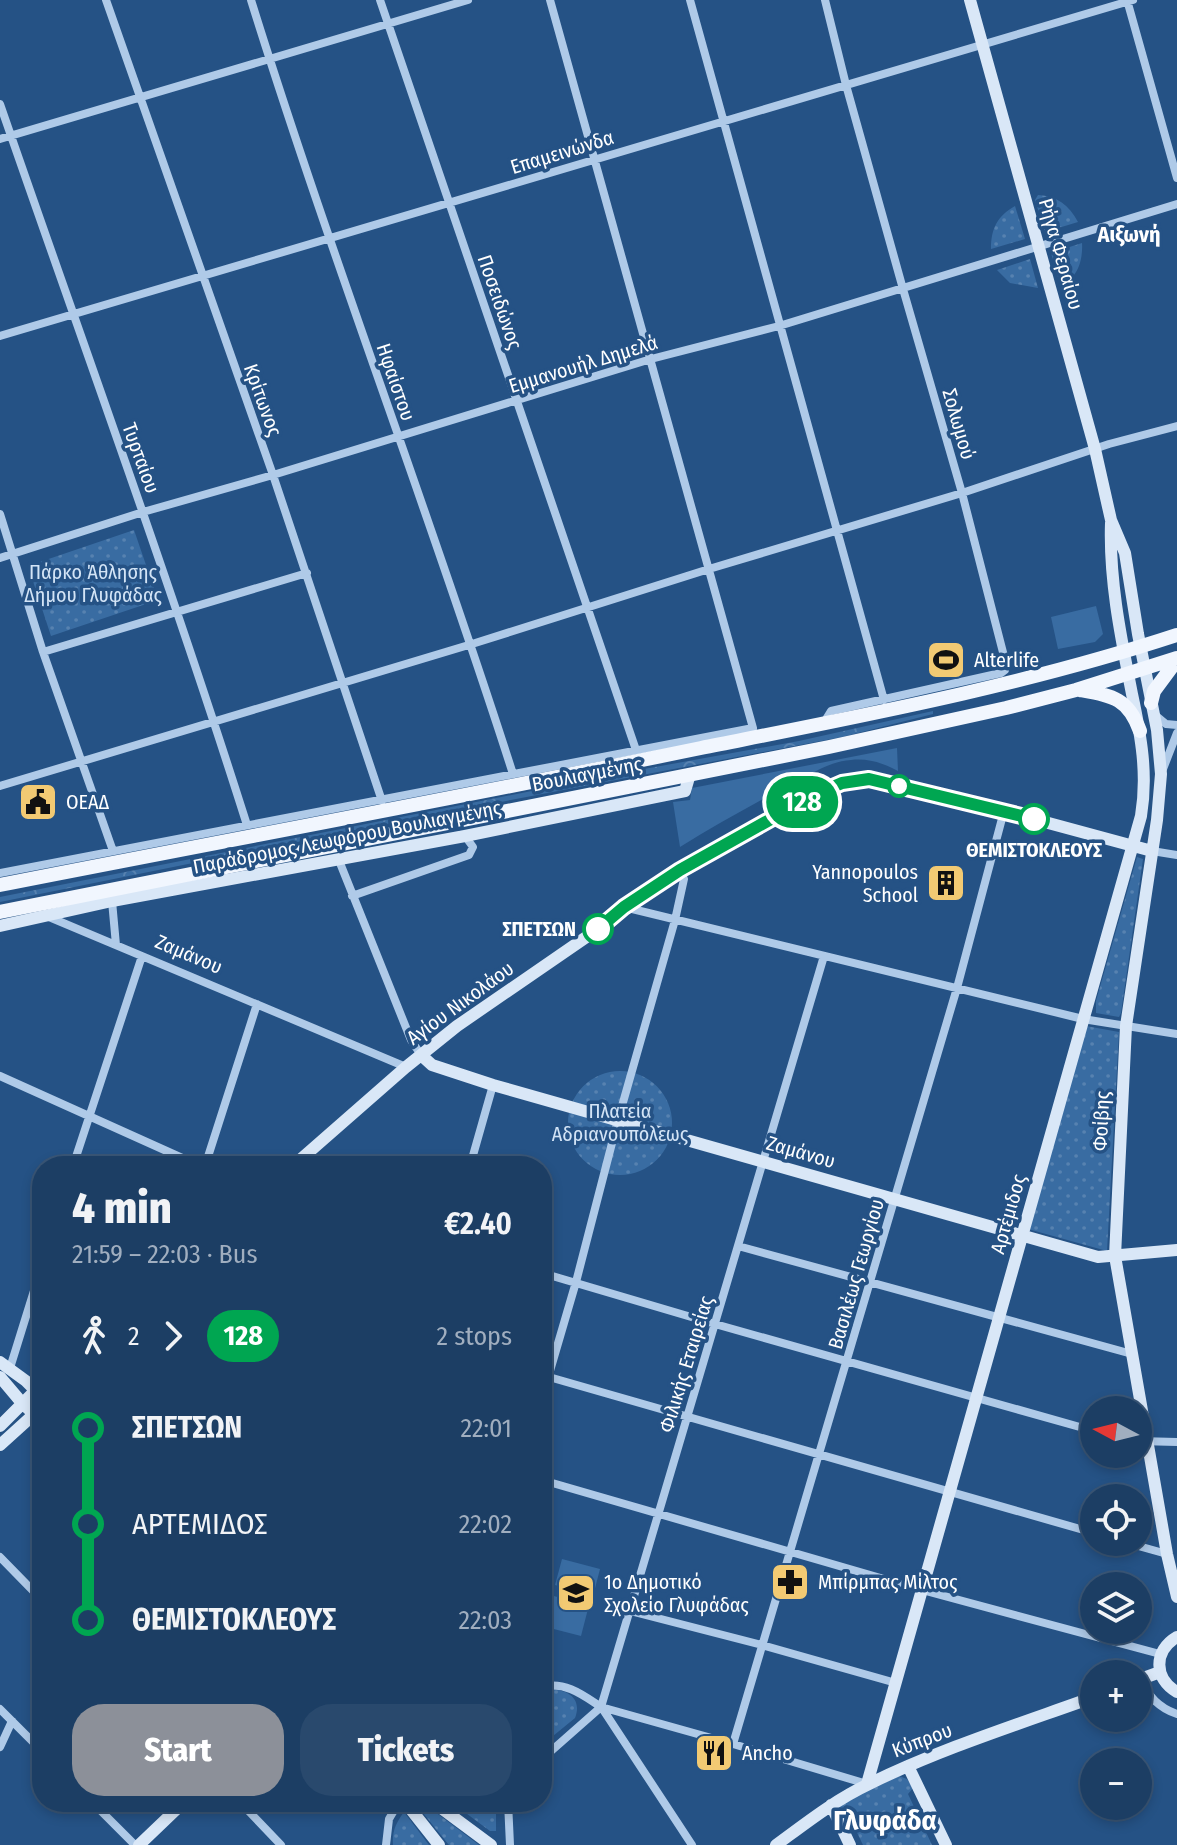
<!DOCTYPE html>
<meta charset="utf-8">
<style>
:root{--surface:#1c3e64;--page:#29496d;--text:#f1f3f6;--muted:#a0aebf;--line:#3a5778;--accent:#8c9099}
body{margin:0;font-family:"Fira Sans Condensed",sans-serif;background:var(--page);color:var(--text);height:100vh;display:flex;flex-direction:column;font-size:30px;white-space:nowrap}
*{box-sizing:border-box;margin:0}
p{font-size:26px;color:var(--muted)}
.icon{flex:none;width:44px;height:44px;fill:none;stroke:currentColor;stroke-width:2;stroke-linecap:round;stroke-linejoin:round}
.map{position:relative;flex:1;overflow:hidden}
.sheet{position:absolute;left:32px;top:1156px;width:520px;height:656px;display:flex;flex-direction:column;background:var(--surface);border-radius:32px;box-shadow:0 4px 12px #0003,0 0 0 2px var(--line)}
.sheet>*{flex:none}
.badge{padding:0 16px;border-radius:26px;font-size:28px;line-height:52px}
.needle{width:52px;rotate:277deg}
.tools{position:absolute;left:1080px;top:1396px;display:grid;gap:16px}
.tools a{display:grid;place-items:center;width:72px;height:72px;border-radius:50%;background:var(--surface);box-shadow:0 4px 12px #0003,0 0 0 2px var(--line);font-size:40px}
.map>.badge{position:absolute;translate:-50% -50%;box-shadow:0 0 0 4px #fff}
.legs{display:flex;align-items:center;gap:12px;height:88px;padding:0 40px;font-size:26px}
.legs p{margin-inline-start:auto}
.head{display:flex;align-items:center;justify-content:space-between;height:136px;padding:0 40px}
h1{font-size:44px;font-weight:800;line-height:60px}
.primary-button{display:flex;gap:16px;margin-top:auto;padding:16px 40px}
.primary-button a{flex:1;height:92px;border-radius:32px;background:var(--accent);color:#fff;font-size:32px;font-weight:800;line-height:92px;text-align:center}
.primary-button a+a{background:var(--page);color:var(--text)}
ul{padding:0 40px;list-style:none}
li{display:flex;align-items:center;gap:28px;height:96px;font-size:30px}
li i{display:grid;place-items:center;width:12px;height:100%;margin:0 10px;background:currentColor}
li i::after{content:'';width:20px;height:20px;margin:-10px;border:6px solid;border-radius:50%;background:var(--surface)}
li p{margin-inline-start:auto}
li:first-child i{background:linear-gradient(#0000 50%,currentColor 0)}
li:last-child i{background:linear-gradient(currentColor 50%,#0000 0)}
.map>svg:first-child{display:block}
.green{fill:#396ca2}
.forest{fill:url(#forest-crowns)}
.park{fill:url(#park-dots)}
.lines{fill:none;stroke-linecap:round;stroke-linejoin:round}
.street{stroke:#afcae8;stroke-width:8}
.secondary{stroke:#d9e7f7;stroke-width:12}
.primary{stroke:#f1f6fe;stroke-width:14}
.line-1-casing{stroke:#fff;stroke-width:18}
.line-1{stroke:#00a651;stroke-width:12}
.stop-1-dot{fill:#fff;stroke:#00a651;stroke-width:4}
.labels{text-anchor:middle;stroke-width:7;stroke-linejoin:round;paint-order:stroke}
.street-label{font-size:20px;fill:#fff;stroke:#255285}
.park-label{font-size:20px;fill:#d3e4f6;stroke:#255285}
.poi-label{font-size:20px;fill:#fff;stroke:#255285;text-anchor:start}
.stop-label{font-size:20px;font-weight:bold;fill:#fff;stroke:#255285}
.neighbourhood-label{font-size:22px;font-weight:bold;fill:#fff;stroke:#255285}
.district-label{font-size:28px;font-weight:bold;fill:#fff;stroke:#255285}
</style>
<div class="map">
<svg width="1177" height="1845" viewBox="0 0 1177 1845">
<defs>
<pattern id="forest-crowns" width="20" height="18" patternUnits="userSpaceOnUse" patternTransform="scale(2)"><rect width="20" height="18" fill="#396ca2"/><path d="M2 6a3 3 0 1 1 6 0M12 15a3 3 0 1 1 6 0" fill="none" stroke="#5782b0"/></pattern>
<pattern id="park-dots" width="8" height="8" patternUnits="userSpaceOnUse" patternTransform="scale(2)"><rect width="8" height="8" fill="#396ca2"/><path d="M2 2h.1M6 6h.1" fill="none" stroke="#5782b0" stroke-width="1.8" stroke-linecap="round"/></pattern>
</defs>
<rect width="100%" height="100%" fill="#255285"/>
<path class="green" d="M1096,606L1103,634L1095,642L1058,649L1051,617Z
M897,748L898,771C883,763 868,758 851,760C831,761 811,774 793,783C755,803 717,824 680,847L673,802L690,800L692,788Z
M562,1559L600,1569L593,1596L555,1585Z
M542,1593L589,1605L581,1636L542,1626Z"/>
<path class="forest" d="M933,711V714L842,737L406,820L0,902V897L622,773L799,741Z"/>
<path class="park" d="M1038,195C1057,196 1069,205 1078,222L1045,232L1035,200Z
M1015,206L1025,239L991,249C991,229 997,216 1015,206Z
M1082,243C1083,259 1078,280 1060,284L1051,253Z
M1030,259L1038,288L1010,283L997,270Z
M134,530L158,600L51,636L28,566Z
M1137,857L1143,859L1121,1013L1119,1017L1096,1013V1001Z
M1086,1026L1119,1032L1107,1251L1028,1229Z
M568 1123a52 52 0 1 1 104 0a52 52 0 1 1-104 0Z
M547,1689C566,1689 583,1697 575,1718L542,1745V1691Z
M899,1776L907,1779L913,1788L908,1794L932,1845H863L851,1820H842L839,1811L842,1803Z
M414,1802H422L479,1845H449Z
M451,1802H496V1831H490Z
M404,1812L429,1845H393C392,1831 396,1823 404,1812Z"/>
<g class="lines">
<path class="street" d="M106,0L273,475L382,801
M251,0C332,260 430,514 513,774
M380,0L636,750
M690,0L884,700
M1127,0L1177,178
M0,104C83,344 170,582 247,825
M0,139L468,0
M0,336L1133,0
M0,514L43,652L113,851
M0,558L143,512L273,475L651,359L779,326L1177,204
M43,652L307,573
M1154,714L1166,724L1177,725
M823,724L831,711L1001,673L1005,670L1006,664L962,493L903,289L846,85L825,0
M1163,769L1177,733
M0,786L472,644L709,569L962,493L1109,444L1177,426
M1152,851L1177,855
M338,858L411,1040L421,1055
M0,873L753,728L550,0
M352,896L469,855L473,847L465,836
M112,901L116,945
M624,907L1083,1019L1177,1034
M49,917L406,1067
M0,1076L200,1166
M73,1166L142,956
M205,1166L257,1004
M470,1166L493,1085
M738,1246L1132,1354
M542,1273L715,1324L1094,1431
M10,1368L42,1265
M542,1375L1094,1533
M542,1398L576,1282L618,1120L675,920L684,879L680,870
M1138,1441L1177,1442
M542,1480L922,1590L1160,1654
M1124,1542L1167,1554
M0,1557L42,1600
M630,1611L762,1645L896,1683
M1141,1679C1148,1697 1159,1708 1177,1714
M542,1687C565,1681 583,1695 601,1707L733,1744L867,1784
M602,1708L692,1845
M0,1709L42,1751
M733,1744L957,988L1004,811
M0,1747L12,1721
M542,1759L601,1707L824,956
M92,1802L135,1845
M240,1802L281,1845
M508,1802L510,1845
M386,1845L389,1819L399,1802"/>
<path class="secondary" d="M970,0L1095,449L1111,520L1125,553L1138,634L1157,730L1161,774L1157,820L1126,1026L1115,1256L1167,1554L1177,1597
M0,926L112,901L465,836L685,791L690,774
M421,1055L432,1065L493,1085L1098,1257L1177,1250
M293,1166L406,1067L457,1026L598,929L624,907L680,870L812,796L842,783L869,779L1004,811L1152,851
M0,1362L26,1381L42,1397
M0,1377L22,1403L42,1422
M0,1426L42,1384
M0,1445L42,1407
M1177,1637C1153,1651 1154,1679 1177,1692
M1138,1680L1160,1672
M908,1766L946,1845
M867,1784L1141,816C1148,774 1141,736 1132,694C1121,638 1109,580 1111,523
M405,1802L439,1845
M433,1802L491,1845
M831,1805L850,1845
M139,1845L184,1802
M776,1845C806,1823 835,1800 869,1784C940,1749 1019,1724 1094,1697"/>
<path class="primary" d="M1080,690C1113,696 1128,698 1140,731
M1151,703L1154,691L1177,660
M0,885C234,839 467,796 701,748C861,716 1022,686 1177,635
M0,912L829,747L1006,708L1076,690L1177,658"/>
</g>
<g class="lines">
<g class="line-1-casing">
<path id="line-1" d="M598,929L624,907L680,870L812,796L842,783L869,779L1034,819"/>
</g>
<use href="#line-1" class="line-1"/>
</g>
<defs>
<g id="stadium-square" transform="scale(2)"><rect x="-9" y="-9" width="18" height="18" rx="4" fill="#f2ca73" stroke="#255285"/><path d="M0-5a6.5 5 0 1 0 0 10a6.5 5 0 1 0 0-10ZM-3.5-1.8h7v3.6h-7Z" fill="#111"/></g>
<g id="civic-square" transform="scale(2)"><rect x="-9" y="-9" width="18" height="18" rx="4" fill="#f2ca73" stroke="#255285"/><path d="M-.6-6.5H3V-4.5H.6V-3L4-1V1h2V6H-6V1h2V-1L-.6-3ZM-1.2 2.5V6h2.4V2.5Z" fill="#111"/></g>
<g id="building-square" transform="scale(2)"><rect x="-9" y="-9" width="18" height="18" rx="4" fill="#f2ca73" stroke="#255285"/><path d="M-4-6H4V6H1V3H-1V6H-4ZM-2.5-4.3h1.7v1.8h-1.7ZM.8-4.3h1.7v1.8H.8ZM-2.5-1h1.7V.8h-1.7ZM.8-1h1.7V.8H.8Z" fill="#111"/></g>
<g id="pharmacy-square" transform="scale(2)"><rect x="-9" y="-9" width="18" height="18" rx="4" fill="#f2ca73" stroke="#255285"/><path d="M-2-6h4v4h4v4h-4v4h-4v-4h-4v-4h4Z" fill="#111"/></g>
<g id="school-square" transform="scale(2)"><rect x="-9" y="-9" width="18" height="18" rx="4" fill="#f2ca73" stroke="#255285"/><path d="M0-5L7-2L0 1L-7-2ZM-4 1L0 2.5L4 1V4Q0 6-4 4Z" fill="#111"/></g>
<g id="restaurant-square" transform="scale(2)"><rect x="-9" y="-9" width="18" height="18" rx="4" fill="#f2ca73" stroke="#255285"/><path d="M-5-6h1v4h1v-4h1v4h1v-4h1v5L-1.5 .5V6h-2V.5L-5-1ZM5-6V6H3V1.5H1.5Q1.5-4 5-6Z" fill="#111"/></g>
</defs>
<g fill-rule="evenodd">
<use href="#stadium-square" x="946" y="660"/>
<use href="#civic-square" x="38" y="802"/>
<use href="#building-square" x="946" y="883"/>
<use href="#pharmacy-square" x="790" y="1582"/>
<use href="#school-square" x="576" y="1593"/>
<use href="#restaurant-square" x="714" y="1753"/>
</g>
<g class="stop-1-dot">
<circle cx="899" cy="786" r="10"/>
<circle cx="1034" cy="819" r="14"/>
<circle cx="598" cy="929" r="14"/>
</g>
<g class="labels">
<g class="street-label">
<text transform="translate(562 152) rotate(-17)" y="7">Επαμεινώνδα</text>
<text transform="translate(1061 254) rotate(74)" y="7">Ρήγα Φεραίου</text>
<text transform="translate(500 302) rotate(71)" y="7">Ποσειδώνος</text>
<text transform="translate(583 364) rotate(-17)" y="7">Εμμανουήλ Δημελά</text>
<text transform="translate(396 382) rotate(71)" y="7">Ηφαίστου</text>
<text transform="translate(263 400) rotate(70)" y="7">Κρίτωνος</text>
<text transform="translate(959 424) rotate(74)" y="7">Σολωμού</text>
<text transform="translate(141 458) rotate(70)" y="7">Τυρταίου</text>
<text transform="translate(587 774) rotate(-11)" y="7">Βουλιαγμένης</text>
<text transform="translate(347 837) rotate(-11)" y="7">Παράδρομος Λεωφόρου Βουλιαγμένης</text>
<text transform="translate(189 954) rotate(23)" y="7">Ζαμάνου</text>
<text transform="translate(460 1003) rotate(-36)" y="7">Αγίου Νικολάου</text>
<text transform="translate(1101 1121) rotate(-87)" y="7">Φοίβης</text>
<text transform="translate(801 1152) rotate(16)" y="7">Ζαμάνου</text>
<text transform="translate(1008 1214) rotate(-74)" y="7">Αρτέμιδος</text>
<text transform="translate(856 1274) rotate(-74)" y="7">Βασιλέως Γεωργίου</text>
<text transform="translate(686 1364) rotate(-73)" y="7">Φιλικής Εταιρείας</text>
<text transform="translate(922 1740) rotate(-21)" y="7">Κύπρου</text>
</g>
<g class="park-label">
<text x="93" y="579">Πάρκο Άθλησης<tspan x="93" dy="23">Δήμου Γλυφάδας</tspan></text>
<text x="620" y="1118">Πλατεία<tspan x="620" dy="23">Αδριανουπόλεως</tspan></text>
</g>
<g class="poi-label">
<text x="974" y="667">Alterlife</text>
<text x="66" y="809">ΟΕΑΔ</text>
<text x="918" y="879" text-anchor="end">Yannopoulos<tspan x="918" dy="23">School</tspan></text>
<text x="604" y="1589">1ο Δημοτικό<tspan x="604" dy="23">Σχολείο Γλυφάδας</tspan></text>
<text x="818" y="1589">Μπίρμπας Μίλτος</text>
<text x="742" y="1760">Ancho</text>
</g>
<g class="stop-label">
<text x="1034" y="857">ΘΕΜΙΣΤΟΚΛΕΟΥΣ</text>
<text x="576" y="936" text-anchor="end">ΣΠΕΤΣΩΝ</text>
</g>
<g class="neighbourhood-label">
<text x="1129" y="242">Αιξωνή</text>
</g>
<g class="district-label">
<text x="885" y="1830">Γλυφάδα</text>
</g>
</g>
</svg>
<div class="tools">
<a><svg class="needle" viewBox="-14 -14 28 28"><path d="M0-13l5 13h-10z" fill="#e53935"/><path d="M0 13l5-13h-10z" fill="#a0aebf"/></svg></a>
<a><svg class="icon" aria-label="locate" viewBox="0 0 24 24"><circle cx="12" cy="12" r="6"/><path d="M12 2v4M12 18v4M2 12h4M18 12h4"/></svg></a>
<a><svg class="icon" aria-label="layers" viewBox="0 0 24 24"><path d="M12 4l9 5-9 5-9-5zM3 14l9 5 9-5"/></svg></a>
<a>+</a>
<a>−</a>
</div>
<b class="badge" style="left:802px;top:802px;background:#00a651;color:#fff">128</b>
<section class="sheet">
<div class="head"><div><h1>4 min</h1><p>21:59 – 22:03 · Bus</p></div><b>€2.40</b></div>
<div class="legs"><svg class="icon" aria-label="walk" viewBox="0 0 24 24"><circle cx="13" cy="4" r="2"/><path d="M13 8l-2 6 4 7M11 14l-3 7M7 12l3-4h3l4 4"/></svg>2<svg class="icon" aria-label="forward" viewBox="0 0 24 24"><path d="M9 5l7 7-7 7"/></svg><b class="badge" style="background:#00a651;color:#fff">128</b><p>2 stops</p></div>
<ul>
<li><i style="color:#00a651"></i><b>ΣΠΕΤΣΩΝ</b><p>22:01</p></li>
<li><i style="color:#00a651"></i><span>ΑΡΤΕΜΙΔΟΣ</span><p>22:02</p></li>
<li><i style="color:#00a651"></i><b>ΘΕΜΙΣΤΟΚΛΕΟΥΣ</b><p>22:03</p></li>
</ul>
<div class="primary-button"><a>Start</a><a>Tickets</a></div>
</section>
</div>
